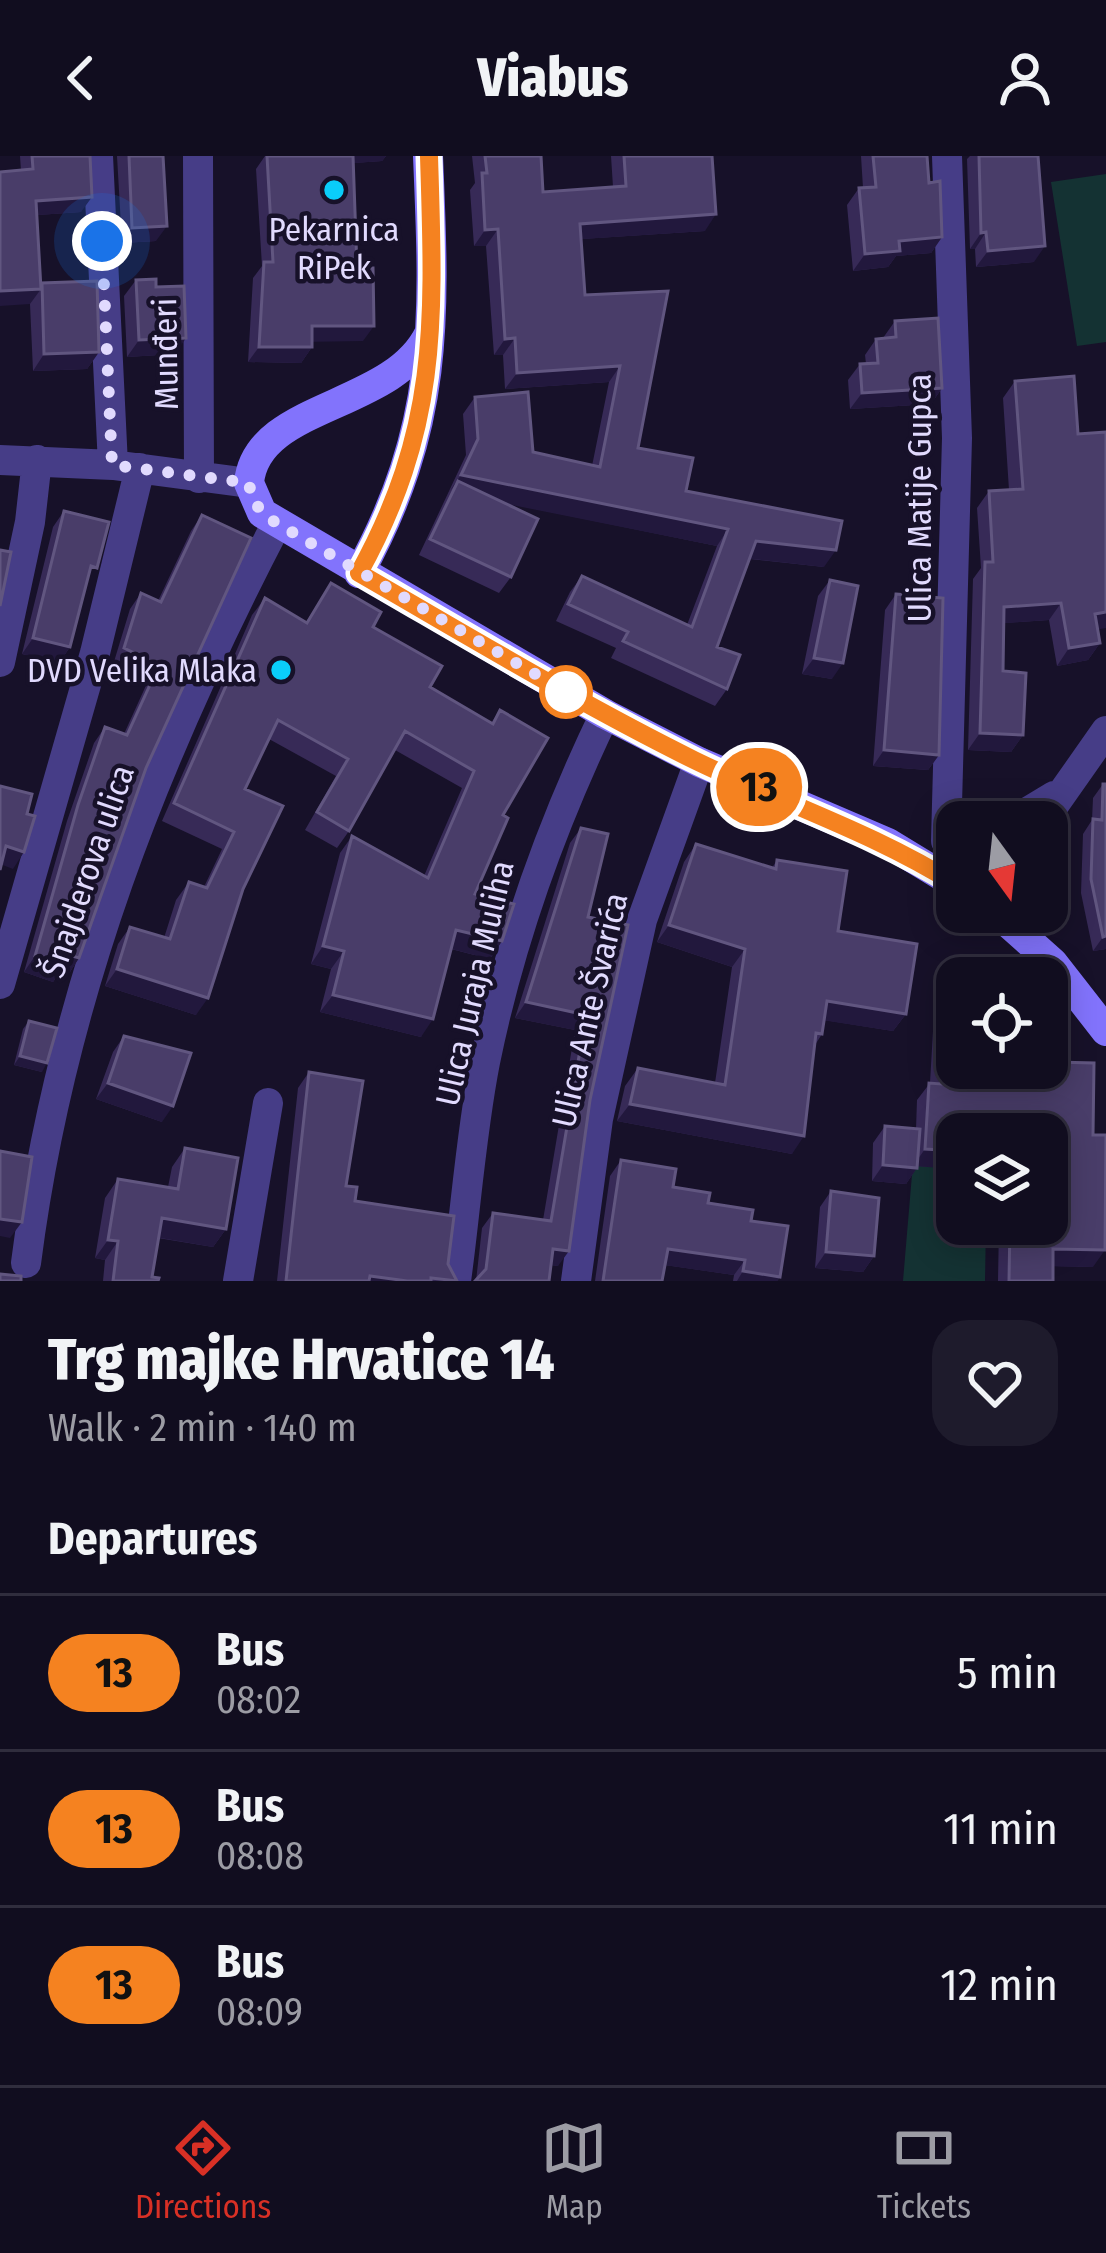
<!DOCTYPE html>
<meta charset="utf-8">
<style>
:root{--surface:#110d1f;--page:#1e1b2c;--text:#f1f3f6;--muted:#9c9ca4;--line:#302d3d;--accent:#d93025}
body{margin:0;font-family:"Fira Sans Condensed",sans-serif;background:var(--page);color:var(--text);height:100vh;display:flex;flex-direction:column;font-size:45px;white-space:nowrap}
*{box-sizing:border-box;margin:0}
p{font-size:39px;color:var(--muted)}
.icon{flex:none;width:66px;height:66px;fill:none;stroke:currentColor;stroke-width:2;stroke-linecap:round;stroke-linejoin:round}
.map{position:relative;height:1125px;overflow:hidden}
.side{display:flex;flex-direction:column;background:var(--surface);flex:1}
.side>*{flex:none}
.badge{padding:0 24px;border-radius:39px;font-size:42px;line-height:78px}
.needle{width:78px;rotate:165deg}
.fabs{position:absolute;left:936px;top:645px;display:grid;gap:24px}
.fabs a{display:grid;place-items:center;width:132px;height:132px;border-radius:24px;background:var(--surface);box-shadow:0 6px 30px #0003,0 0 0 3px var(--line);font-size:60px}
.you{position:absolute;width:60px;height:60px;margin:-30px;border:9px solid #fff;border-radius:50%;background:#1a73e8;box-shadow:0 0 0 18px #1a73e833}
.map>.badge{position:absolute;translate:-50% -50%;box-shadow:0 0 0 6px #fff}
h2{padding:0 48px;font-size:45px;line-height:108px}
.round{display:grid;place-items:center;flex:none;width:126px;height:126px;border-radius:36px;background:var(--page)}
.overview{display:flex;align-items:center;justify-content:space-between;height:204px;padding:0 48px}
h1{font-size:57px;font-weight:800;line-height:90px}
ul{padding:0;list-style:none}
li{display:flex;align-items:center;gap:36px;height:156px;padding:0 48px;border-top:3px solid var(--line)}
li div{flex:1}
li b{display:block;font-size:45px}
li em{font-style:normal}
li .badge{min-width:132px;font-weight:700;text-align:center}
header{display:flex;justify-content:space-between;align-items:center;height:156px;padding:0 48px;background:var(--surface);font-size:54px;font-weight:800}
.menu{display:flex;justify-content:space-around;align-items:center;height:168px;border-top:3px solid var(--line);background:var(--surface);font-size:33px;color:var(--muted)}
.menu a{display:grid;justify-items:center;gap:6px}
.menu .selected{color:var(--accent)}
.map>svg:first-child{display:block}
.green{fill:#143233}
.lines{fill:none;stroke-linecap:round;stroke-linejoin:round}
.street{stroke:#463d87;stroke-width:30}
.secondary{stroke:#8273fc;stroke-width:30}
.wall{fill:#372a57}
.shaded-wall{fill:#22183d}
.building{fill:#493d69;stroke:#615680;stroke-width:3}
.line-casing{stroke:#fff;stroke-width:27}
.line{stroke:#f58220;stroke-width:18}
.walk{stroke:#e1dafe;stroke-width:12;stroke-dasharray:0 21.6}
.poi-dot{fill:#0acdfa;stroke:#171129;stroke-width:4.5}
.stop-dot{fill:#fff;stroke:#f58220;stroke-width:6}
.labels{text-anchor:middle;stroke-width:9;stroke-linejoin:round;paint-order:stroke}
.poi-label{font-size:33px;fill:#e1dafe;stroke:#171129}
.street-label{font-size:33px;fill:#e1dafe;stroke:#171129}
</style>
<header><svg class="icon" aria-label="back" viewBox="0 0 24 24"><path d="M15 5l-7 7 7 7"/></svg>Viabus<svg class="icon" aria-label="person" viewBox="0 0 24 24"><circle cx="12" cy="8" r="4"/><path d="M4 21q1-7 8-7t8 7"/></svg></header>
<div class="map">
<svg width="1106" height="1125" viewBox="0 0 1106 1125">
<rect width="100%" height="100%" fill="#171129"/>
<path class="green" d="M1106,18V186L1077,190L1051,26Z
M915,983L957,1013V1068H986L985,1125H903Z"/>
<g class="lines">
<path class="street" d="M98,0L113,309
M198,0L199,322
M0,304L113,309L249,327
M0,506L30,366L37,304
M1011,666L1054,640
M1042,666L1106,575
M946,685L957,282L947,0
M0,828L95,497L140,312
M26,1107C60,841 154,603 277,367
M238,1125L268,947
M456,1125C466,1052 471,977 485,906C510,784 551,670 605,558
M576,1125L598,963L642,764L699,606"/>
<path class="secondary" d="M429,178C392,254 256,247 249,327L262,357L605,558L699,606L888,687L957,729
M359,417C440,270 435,163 428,0
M996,756L1053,807L1106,875"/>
</g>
<path class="wall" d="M20,0H90L81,56L37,59L41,128L99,196L87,213L33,215L30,148Z
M117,0H163L156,85L122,87Z
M265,0H386L382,5L353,7L357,112L363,185H312V191L301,207L248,206L253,122L262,110L256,13Z
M472,0H541L543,36L613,31L611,0H712L705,75L581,83L585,139L668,135L638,292L686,335L824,411L750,403L717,491L727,533L715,550L611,502L616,492L556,465L570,436L582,420L687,469L717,390L506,347L511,421L499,437L419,399L466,299L463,258L475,241L533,296L592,310L609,226L505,233L503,199H494L486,90H474L470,34L475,27Z
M861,0H927L929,27L942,81L931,97L896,100L888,111L853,115L847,49L859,32H863Z
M970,0H1038L1034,106L976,111L975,93H970L967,3Z
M136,124L156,131L175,198L127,201L124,140Z
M895,165L942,232L931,248L850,253L848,224L860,208H866L865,199L876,183L883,182Z
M1015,225L1078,278L1100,487L1088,504L1057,510L1049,464L1004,467L1003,515L1023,579L1011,596L968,594L973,423L981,412L977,352L989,335L1009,334L1003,242Z
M64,355L87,427L70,491L59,507L22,498L53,371Z
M202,359L146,612L79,802L68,819L60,816L53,826L24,816L67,665L94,587L105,571L124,578L148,525L113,509L130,453L141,437L158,445L191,375Z
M830,424L832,523L802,518L818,440Z
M331,427L430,531L491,567L500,554L503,659L475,738L502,785L490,803L451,793L421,881L320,856L331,813L311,808L340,697L352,680L424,720L462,632L395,594L349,675L337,692L305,674L336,620L269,583L245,633L196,859L105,830L118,788L130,771L164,782L176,744L189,726L204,731L222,693L162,665L252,459L265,442L306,466Z
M896,438L939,599L928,614L873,610L885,454Z
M1103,628L1106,793L1093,795L1081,737L1083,678L1092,664L1093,642Z
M581,672L588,761L590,944L558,1110L551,1109L476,1125L482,1072L493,1057L543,1064L575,874L515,862L570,687Z
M696,688L772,712L777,704L906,858L893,875L824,864L822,878L815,889L792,998L617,965L625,930L638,912L715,927L732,811L657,786L684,706Z
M946,841L1054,906L1093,1111L1053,1110V1125H998L999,1068H1047V978H957V1013L918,1010L906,1028L872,1025L873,987L885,970L916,973L917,944L930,927L934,858Z
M29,865L42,916L14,909L23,873Z
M124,880L162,966L96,943L113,896Z
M309,916L346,1030L355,1045L448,1108L457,1125H277L298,932Z
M185,992L226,1073L213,1091L158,1082L152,1121L158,1125H103L105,1104L95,1102L105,1042L118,1023L168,1031L172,1011Z
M621,1004L708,1047L780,1121L777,1125H733L734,1119L665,1109L662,1125H595L610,1020Z
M831,1035L874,1100L863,1116L815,1112L820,1051Z"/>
<path class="shaded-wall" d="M347,0H386L382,5L342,8Z
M92,41L81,56L25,60L36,45Z
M716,58L705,75L568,84L580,68Z
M167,70L156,85L122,87L132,72Z
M498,73L486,90H474L485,74Z
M986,76L975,93H970L981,77Z
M942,81L931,97L896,100L888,111L853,115L865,98L899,85Z
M1045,90L1034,106L976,111L988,95Z
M41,133L30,148L0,150V135Z
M312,170H374L363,185L301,186Z
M186,182L175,198L127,201L139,184Z
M515,182L503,199H494L505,183Z
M259,191H312L301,207L248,206Z
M99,196L87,213L33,215L44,198Z
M620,210L609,226L505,233L517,217Z
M942,232L931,248L850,253L862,237Z
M461,319L728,373L717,390L452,337L458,325L449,336Z
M756,385L836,394L824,411L744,402Z
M1061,447L1049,464L992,468L1004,451Z
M1106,456V472L1083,476L1095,458Z
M33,482L70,491L59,507L22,498Z
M1100,487L1088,504L1057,510L1069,492Z
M814,502L843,507L832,523L802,518Z
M980,577L1023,579L1011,596L968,594Z
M884,594L939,599L928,614L873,610Z
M6,690L24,696L13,713L0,708Z
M669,769L745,793L732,811L657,786Z
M456,774L502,785L490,803L444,791Z
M1106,780V793L1093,795L1103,781Z
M323,790L344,795L331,813L311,808Z
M69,799L79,802L68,819L60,816L53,826L24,816L35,800Z
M117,813L208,842L196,859L105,830Z
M333,839L433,863L421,881L320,856Z
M827,845L906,858L893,875L815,863Z
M526,846L586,859L575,874L515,862Z
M20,900L47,907L42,916L14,909Z
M108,927L173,950L162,966L96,943Z
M630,948L804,980L792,998L617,965Z
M925,993L957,995V1013L913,1010Z
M883,1009L917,1012L906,1028L872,1025Z
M162,1062L226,1073L213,1091L149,1080Z
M0,1063L22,1066L10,1082L0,1080Z
M108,1084L118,1085L105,1104L95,1102Z
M553,1093L569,1095L558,1110L542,1108Z
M668,1093L745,1104L734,1119L657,1108Z
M1053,1093L1105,1094L1093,1111L1041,1110Z
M826,1096L874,1100L863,1116L815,1112Z
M743,1115L780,1121L777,1125H737Z
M370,1120L407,1125H366Z"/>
<path class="building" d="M32,0H90L92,41L36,45L41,133L0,135V16L33,13Z
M129,0H163L167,70L132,72Z
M267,0H353L357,112H373L374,170H312V191H259L264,106H273Z
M485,0H541L543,36L626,30L624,0H712L716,58L580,68L585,139L668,135L638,292L693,302L686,335L842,365L836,394L756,385L717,491L740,499L727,533L623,485L628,476L568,448L582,420L692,471L728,373L461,319L478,283L475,241L528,236L533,296L600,311L620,210L517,217L515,182L505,183L498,73L485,74L482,17H487Z
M873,0H927L929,27L940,25L942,81L899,85L900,95L865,98L859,32L876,31Z
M979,0H1038L1045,90L988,95L986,76L981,77Z
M156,123V131L184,130L186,182L139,184L136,124Z
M97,125L99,196L44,198L42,127Z
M938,162L942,232L862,237L860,208L878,207L876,183L896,181L895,165Z
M1074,220L1078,278L1106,276V456L1095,458L1100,487L1069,492L1061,447L1004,451L1003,515L1026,517L1023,579L980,577L985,406H993L989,335L1023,333L1015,225Z
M458,325L538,363L511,421L430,383Z
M64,355L109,366L97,412L91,410L70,491L33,482Z
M202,359L251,382L146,612L79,802L69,799L65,810L35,800L78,649L105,571L127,579L159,509L124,492L141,437L161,446Z
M0,394L11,396L0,450Z
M830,424L858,430L843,507L814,502Z
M331,427L381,456L373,471L442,510L430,531L493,568L500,554L548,582L503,659L508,662L475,738L514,748L502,785L456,774L433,863L333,839L344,795L323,790L352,680L428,722L474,615L405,575L349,675L317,656L348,603L278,564L245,633L283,650L243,733L208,842L117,813L130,771L170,783L189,726L207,732L234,676L174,647L265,442L307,467Z
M896,438L943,442L939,599L884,594Z
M1103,628H1106V780L1103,781L1091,723L1093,663L1102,664Z
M0,630L32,638L27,658L35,660L24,696L6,690L0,714Z
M581,672L608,678L588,761L628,769L590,944L569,1095L553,1093L549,1125H475L486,1113L493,1057L551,1065L586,859L526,846Z
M696,688L776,713L777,704L847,715L838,775L917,788L906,858L827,845L822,878L816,877L804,980L630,948L638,912L725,929L745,793L669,769Z
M946,841L957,843V912H1047V855L1057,857L1054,906L1094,907L1093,979H1106L1105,1094L1053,1093V1125H1009L1010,1068H1047V978H957V995L925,993L929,927L941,928Z
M29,865L57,872L47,907L20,900Z
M124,880L191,897L173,950L108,927Z
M309,916L363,925L346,1030L357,1031L355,1045L454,1060L448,1108L457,1125L431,1122V1125H407L370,1120L369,1125H286Z
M885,970L920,973L917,1012L883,1009Z
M185,992L238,1002L226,1073L162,1062L152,1121L159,1122L158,1125H113L118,1085L108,1084L118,1023L178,1033Z
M0,995L32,1001L22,1066L0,1063Z
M621,1004L676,1013L673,1031L710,1037L708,1047L753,1054L751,1065L788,1070L780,1121L743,1115L745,1104L668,1093L662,1125H603Z
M831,1035L879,1042L874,1100L826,1096Z
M0,1118L21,1120V1125H0Z"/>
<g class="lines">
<g class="line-casing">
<path id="line" d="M429,0C434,163 440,270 359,417C470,481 579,547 694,604C782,647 873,676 957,729"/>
</g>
<use href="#line" class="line"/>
<path class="walk" d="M102,85L112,309L249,327L252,344L268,362L566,536"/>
</g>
<g class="poi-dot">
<circle cx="334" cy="34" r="12"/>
<circle cx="281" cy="514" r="12"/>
</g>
<circle class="stop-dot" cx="566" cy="536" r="24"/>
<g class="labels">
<g class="poi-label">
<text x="334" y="85">Pekarnica<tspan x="334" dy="38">RiPek</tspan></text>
<text x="257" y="526" text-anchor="end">DVD Velika Mlaka</text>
</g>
<g class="street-label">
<text transform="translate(165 198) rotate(-91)" y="12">Munđeri</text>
<text transform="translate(919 342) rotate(-90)" y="12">Ulica Matije Gupca</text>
<text transform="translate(87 715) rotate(-71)" y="12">Šnajderova ulica</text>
<text transform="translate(474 827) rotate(-77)" y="12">Ulica Juraja Muliha</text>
<text transform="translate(589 854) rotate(-77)" y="12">Ulica Ante Švarića</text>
</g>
</g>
</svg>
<div class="fabs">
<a><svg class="needle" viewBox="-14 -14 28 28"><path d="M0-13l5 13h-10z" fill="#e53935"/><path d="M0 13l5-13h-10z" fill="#9c9ca4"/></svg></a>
<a><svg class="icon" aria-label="locate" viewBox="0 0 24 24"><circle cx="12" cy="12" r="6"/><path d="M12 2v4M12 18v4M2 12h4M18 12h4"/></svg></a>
<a><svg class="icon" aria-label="layers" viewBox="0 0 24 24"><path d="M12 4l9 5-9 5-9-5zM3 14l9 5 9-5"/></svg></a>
</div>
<div class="you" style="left:102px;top:85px"></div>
<b class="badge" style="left:759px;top:631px;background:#f58220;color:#111">13</b>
</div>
<section class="side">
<div class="overview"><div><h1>Trg majke Hrvatice 14</h1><p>Walk · 2 min · 140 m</p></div><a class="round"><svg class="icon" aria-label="heart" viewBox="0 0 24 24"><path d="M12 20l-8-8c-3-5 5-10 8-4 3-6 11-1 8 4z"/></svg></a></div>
<h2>Departures</h2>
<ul>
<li><span class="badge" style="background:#f58220;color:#111">13</span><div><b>Bus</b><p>08:02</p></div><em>5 min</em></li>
<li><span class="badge" style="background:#f58220;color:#111">13</span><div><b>Bus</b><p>08:08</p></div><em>11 min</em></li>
<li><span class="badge" style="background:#f58220;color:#111">13</span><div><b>Bus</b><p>08:09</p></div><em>12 min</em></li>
</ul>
</section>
<nav class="menu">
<a class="selected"><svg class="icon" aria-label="directions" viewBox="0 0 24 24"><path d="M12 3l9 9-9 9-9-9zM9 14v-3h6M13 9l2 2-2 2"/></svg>Directions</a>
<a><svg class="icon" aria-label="map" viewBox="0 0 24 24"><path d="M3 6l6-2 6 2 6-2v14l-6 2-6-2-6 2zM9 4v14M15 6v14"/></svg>Map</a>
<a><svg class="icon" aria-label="tickets" viewBox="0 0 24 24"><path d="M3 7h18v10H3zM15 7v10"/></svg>Tickets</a>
</nav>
